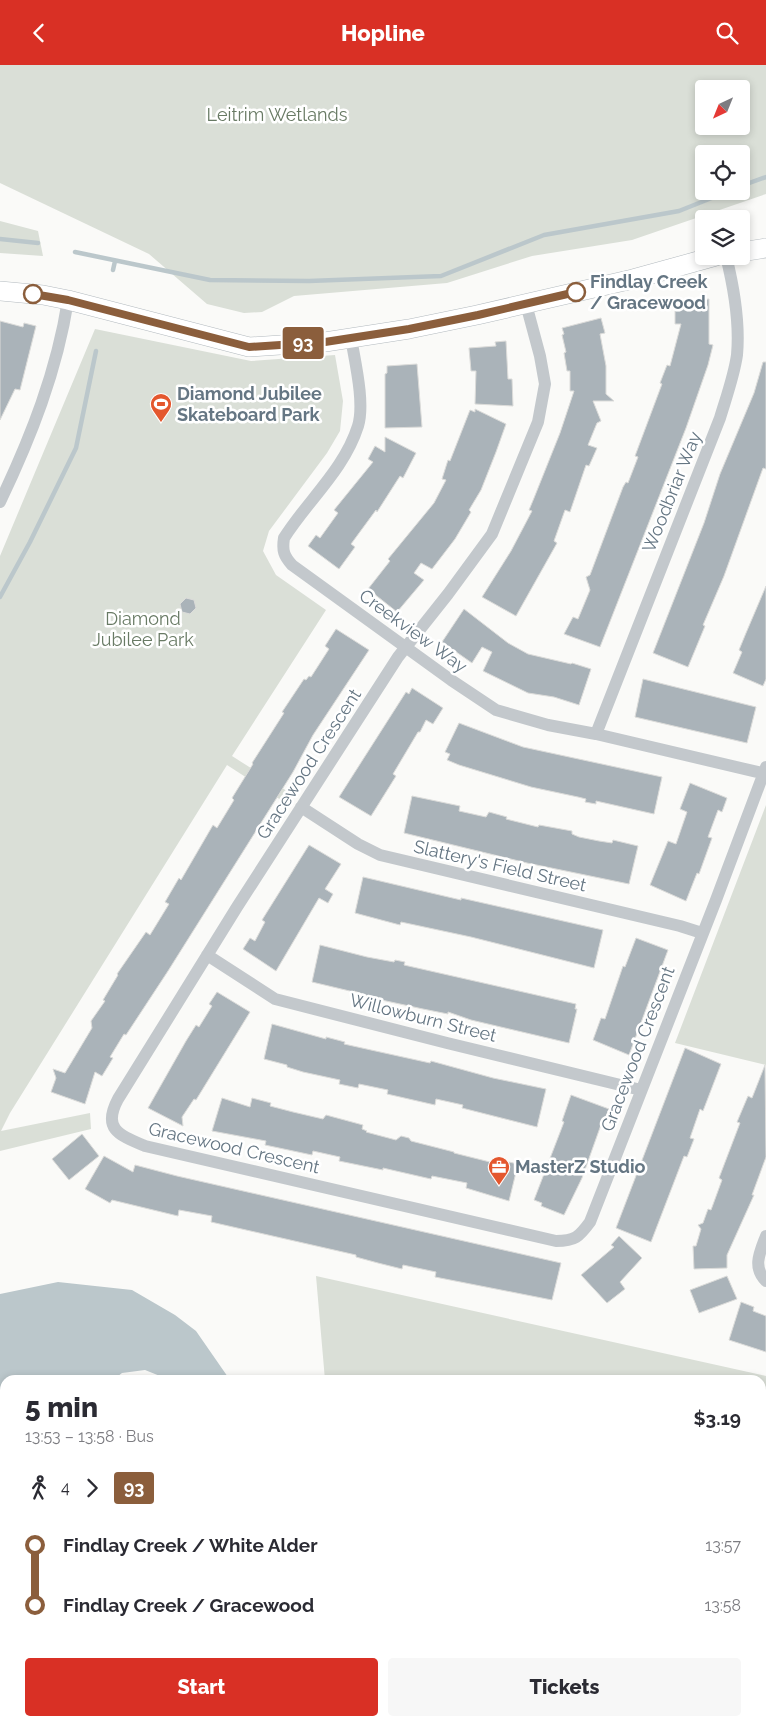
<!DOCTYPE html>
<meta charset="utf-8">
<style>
:root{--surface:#fff;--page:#f7f7f7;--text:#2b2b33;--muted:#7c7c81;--accent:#d93025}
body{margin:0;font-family:Raleway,sans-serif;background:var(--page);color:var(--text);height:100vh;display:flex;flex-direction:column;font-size:19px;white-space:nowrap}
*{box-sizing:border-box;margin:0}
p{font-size:16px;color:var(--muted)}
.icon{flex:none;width:28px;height:28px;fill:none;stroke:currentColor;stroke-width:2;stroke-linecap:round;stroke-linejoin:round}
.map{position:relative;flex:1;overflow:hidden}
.sheet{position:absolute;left:0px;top:1310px;width:766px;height:351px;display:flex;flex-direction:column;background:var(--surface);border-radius:15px 15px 0 0;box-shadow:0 2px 8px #0003}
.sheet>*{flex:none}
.badge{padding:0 10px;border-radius:4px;font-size:18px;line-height:32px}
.needle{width:32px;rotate:223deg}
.fabs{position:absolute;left:695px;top:15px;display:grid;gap:10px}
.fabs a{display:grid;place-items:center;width:55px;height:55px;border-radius:5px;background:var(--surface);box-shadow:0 2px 8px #0003;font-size:25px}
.map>.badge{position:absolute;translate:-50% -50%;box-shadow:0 0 0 2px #fff}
.legs{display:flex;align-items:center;gap:8px;height:55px;padding:0 25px;font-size:16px}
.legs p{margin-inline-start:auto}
.headline{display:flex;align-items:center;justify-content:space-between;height:85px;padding:0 25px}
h1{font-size:28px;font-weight:800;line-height:38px}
.cta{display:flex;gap:10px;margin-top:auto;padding:10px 25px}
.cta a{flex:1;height:58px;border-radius:5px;background:var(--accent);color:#fff;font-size:20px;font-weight:800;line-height:58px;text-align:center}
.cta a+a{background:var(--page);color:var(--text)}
ul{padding:0 25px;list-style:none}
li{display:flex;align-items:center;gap:18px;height:60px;font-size:19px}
li i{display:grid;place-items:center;width:8px;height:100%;margin:0 6px;background:currentColor}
li i::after{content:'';width:12px;height:12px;margin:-6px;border:4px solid;border-radius:50%;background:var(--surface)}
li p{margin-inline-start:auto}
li:first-child i{background:linear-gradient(#0000 50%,currentColor 0)}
li:last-child i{background:linear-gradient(currentColor 50%,#0000 0)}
header{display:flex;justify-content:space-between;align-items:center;height:65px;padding:0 25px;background:var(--accent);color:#fff;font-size:22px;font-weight:800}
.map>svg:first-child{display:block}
.green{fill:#dadfd7;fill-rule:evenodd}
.water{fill:#bbc7cb}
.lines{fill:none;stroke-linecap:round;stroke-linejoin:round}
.stream{stroke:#bbc7cb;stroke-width:4.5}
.building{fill:#aab3b9;stroke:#dcdcda}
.secondary-casing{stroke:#b3babf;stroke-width:20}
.street{stroke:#c3c8cc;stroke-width:12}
.secondary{stroke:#fff;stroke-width:19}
.line-1-casing{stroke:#fff;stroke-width:11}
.line-1{stroke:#8b5e3c;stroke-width:8}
.stop-1-dot{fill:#fff;stroke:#8b5e3c;stroke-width:2.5}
.labels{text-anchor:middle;stroke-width:5;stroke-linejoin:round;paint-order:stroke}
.park-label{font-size:18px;fill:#687a64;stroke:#fff}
.stop-label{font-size:18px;font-weight:bold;fill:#657683;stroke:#fff;text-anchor:start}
.poi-label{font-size:18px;font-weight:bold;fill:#657683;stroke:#fff;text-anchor:start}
.street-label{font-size:18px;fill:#657683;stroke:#fff}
</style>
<header><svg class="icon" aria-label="back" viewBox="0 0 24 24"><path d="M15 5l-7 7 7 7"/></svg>Hopline<svg class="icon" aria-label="search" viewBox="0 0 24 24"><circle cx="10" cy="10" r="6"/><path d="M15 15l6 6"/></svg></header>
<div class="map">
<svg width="766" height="1661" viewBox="0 0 766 1661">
<rect width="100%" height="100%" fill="#fafaf8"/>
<path class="green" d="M0,0H766V129L632,175L532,191L447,218L294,231L262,247L244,248L207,239L149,189L0,118ZM704,24H741V61H704ZM704,89H741V126H704Z
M0,156L38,166L43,191L0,188Z
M95,264L251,296L335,290L343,336L340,366L327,388L269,466L263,486L276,510L326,545L232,691L290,728L284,737L227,700L10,1048L1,1066L90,1048L91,1064L0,1086V491Z
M766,740V1000L675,978Z
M316,1211L766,1311V1661H353V1656H761V1315H325Z
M227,1656H279L280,1661H217Z"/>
<path class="water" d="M58,1217L132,1225L175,1250L196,1266L230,1315H170L145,1305L122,1308L113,1315H5V1537H0V1229Z"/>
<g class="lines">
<path class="stream" d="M741,121L766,112
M0,174L38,178
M75,187L210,215L309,216L441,211L544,170L679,146L729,126
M113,205L115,196
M0,532L30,477L76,383L96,286"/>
</g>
<path class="building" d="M709,234V279L713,280L708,300L686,363L600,582L564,569L573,552L578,554L590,525L586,512L590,510L623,422L626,417L628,418L638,392L635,391L662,319L660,318L667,300L670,301L681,259H675V238H697V235Z
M601,253L605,268L600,269L606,301V329L614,336H593L601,356L597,358L588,380L597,383L589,401L586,400L570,447L565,445L554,476L557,478L516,551L482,532L511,486L532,446L529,445L534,433L560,368L574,326H570V306H567L564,288L566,287L562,270L564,269L562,263Z
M0,256L23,262L24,258L36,261L20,325L15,324L0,355Z
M506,276L508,314H512L513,341L475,339L476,306H471L469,283L496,281L495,277Z
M763,297H766V404L763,403L724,511L703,560L705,561L688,602L653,588L704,458L720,409L754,328Z
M417,299L422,362L385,363V309L387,308V301Z
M475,344L506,359L496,387L481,425L469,445L471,447L455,474L432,504L421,498L414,508L424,515L397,547L368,524L390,496L388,494L434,438L446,415L442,414L448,395L450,396L470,345L475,347Z
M385,372L416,388L403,413L400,411L377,447L376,445L351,479L355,482L339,504L308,481L316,470L320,473L338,448L334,445L373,397L368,394L375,381L385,387Z
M766,521V614L763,621L733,608L742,587L739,585L746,568Z
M186,533L194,535L196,543L190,549L182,547L180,539Z
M464,544L508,578L528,589L571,599L572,598L591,604L579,640L554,632L528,628L483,606L492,587L482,582L472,598L442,577Z
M336,564L369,585L313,670L293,707L168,906L126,970L124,969L110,992L113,993L102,1011L95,1007L85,1039L51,1027L56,1013L53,1004L65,1008L92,963L91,956L105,936L103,935L118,910L117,909L146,867L150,870L169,839L165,837L179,813L181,815L213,760L217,763L234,735L232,733L253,699L252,698L284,648L282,647L304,614L306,615L309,611L311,612L329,584L325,581Z
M643,614L756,642L747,678L635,652Z
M412,623L443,643L433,659L426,655L420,667H418L393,709L396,711L371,751L339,732L406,627L409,629Z
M459,658L523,682L662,712L654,749L596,736V739L585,737L586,734L578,732L531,722L459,700L447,695L450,689L445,687Z
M690,718L727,733L722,747L718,745L708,772L712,773L699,809L697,808L686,836L650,820L668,776L676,779L687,747L680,744Z
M412,731L460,741L459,746L486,752L489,747L507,752L506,754L538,762L539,760L572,766V769L579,772L599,776L612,778L613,775L638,781L629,819L527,798L404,768Z
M309,780L341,799L325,824L333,829L328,838L319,833L276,906L243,884L250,873L255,876L265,857L262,855Z
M363,812L461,835V833L603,865L594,903L471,872L401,857L400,860L355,848Z
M636,873L668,885L629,990L593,975L601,953L605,954L623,901L625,902Z
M320,880L367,892L394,897L395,895L405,897L404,900L576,939L575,944H577L569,978L471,955L448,947V949L423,944L377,934L354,926V927L312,917Z
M217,927L250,947L196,1035L194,1034L182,1052L183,1061L148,1043L186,976L196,960L199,962L212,941L209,939Z
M272,959L326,974V972L345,977L344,979L371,985L430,998L431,996L493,1013L546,1024L537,1062L462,1043L463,1040L436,1034L435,1040L387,1029L388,1025L359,1019L358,1023L339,1019L340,1015L303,1007L287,1002V1000L264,994Z
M685,983L721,999L703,1046L700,1044L690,1073L694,1074L687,1092L684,1091L651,1177L616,1163Z
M765,1000L766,1092L752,1130H754L727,1190V1203L694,1204L693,1181H696L701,1164L698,1160L703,1158L708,1144L711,1145L722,1115L719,1113L740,1058L737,1057L748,1031L752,1033Z
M571,1030L609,1044L603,1058L602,1057L582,1113L564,1150L541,1141L542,1138L534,1135L564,1057L562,1056Z
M222,1033L250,1042L252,1033L271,1038L270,1041L293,1047L323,1054L326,1050L363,1060L362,1064L367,1066L366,1067L396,1075L401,1071L409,1073L411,1076L454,1087V1088L494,1098L495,1094L518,1099L509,1136L466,1123L467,1118L432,1111L431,1114L383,1103V1105L339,1096L340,1092L313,1086L312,1090L265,1080L266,1076L212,1066Z
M82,1069L99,1091L69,1115L52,1094Z
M104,1091L133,1107L135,1100L177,1111L561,1198L552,1235L435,1212L436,1207L403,1200L402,1204L378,1198L356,1192V1190L211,1157L212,1151L179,1145L178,1151L112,1135L110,1138L85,1124Z
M619,1171L642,1193L620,1217L625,1224L607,1238L581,1210L614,1182L611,1180Z
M727,1211L737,1234L699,1248L690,1225Z
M741,1237L754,1242L753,1246L766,1251V1287L729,1275Z"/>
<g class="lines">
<g class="secondary-casing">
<path id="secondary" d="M741,187L766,183
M0,226L43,230L68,235L249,282L325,277L409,264L477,250L633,214L716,191"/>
</g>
<path class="street" d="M526,239L540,291L545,319L538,357L492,469L448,529L398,592L237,842L118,1034C102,1064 119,1070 145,1081L556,1176C575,1176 579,1172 590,1157L716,835L766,702
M351,273C355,297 365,338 358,361C344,405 308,435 284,473C282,486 284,491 292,500L451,615L496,645L548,660L596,669L766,709
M0,437C31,372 57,306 68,235
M596,669L720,353C726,333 734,311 737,290C740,257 734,223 726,191
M301,742L358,779L380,790L680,861L702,868
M207,890L275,934L447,978L641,1025
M766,1171C760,1187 752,1202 766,1216"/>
<use href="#secondary" class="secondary"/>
</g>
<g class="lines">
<g class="line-1-casing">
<path id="line-1" d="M33,229L68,235L249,282L325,277L409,264L478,250L576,227"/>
</g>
<use href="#line-1" class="line-1"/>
</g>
<defs>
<g id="stadium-pin" transform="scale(1.125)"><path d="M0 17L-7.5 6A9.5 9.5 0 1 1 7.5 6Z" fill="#e4572e" stroke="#fff"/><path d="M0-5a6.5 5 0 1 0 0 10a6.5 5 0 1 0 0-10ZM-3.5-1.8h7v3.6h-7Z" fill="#fff"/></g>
<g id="office-pin" transform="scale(1.125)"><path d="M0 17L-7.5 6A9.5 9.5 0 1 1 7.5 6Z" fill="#e4572e" stroke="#fff"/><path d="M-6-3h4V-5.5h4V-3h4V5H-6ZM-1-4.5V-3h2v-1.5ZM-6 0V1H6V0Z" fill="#fff"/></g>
</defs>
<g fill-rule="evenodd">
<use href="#stadium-pin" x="161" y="339"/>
<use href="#office-pin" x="499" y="1102"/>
</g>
<g class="stop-1-dot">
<circle cx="576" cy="227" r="9"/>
<circle cx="33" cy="229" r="9"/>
</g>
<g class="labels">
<g class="park-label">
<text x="277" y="56">Leitrim Wetlands</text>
<text x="143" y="560">Diamond<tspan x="143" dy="21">Jubilee Park</tspan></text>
</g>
<g class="stop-label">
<text x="590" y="223">Findlay Creek<tspan x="590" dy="21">/ Gracewood</tspan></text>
</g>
<g class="poi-label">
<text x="177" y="335">Diamond Jubilee<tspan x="177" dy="21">Skateboard Park</tspan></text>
<text x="515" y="1108">MasterZ Studio</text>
</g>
<g class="street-label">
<text transform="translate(672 427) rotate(-68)" y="6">Woodbriar Way</text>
<text transform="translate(413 566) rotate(36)" y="6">Creekview Way</text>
<text transform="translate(309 699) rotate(-57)" y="6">Gracewood Crescent</text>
<text transform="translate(500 801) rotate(13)" y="6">Slattery's Field Street</text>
<text transform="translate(423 953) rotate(14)" y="6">Willowburn Street</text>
<text transform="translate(638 984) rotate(-69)" y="6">Gracewood Crescent</text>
<text transform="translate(234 1083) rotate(13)" y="6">Gracewood Crescent</text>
</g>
</g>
</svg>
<div class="fabs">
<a><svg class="needle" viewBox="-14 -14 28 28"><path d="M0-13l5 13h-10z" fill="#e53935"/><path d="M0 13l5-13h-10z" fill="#7c7c81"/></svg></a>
<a><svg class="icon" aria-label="locate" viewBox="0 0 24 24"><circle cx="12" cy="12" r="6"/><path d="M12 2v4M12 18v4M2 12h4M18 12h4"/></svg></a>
<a><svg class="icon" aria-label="layers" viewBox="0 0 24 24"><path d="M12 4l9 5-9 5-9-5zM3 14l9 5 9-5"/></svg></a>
</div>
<b class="badge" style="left:303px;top:278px;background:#8b5e3c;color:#fff">93</b>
<section class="sheet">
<div class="headline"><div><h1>5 min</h1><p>13:53 – 13:58 · Bus</p></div><b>$3.19</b></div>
<div class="legs"><svg class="icon" aria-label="walk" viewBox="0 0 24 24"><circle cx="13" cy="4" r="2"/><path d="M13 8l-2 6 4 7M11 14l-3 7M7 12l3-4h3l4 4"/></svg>4<svg class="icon" aria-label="forward" viewBox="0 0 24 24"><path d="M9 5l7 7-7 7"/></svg><b class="badge" style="background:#8b5e3c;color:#fff">93</b></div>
<ul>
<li><i style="color:#8b5e3c"></i><b>Findlay Creek / White Alder</b><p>13:57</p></li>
<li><i style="color:#8b5e3c"></i><b>Findlay Creek / Gracewood</b><p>13:58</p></li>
</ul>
<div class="cta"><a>Start</a><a>Tickets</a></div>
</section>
</div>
